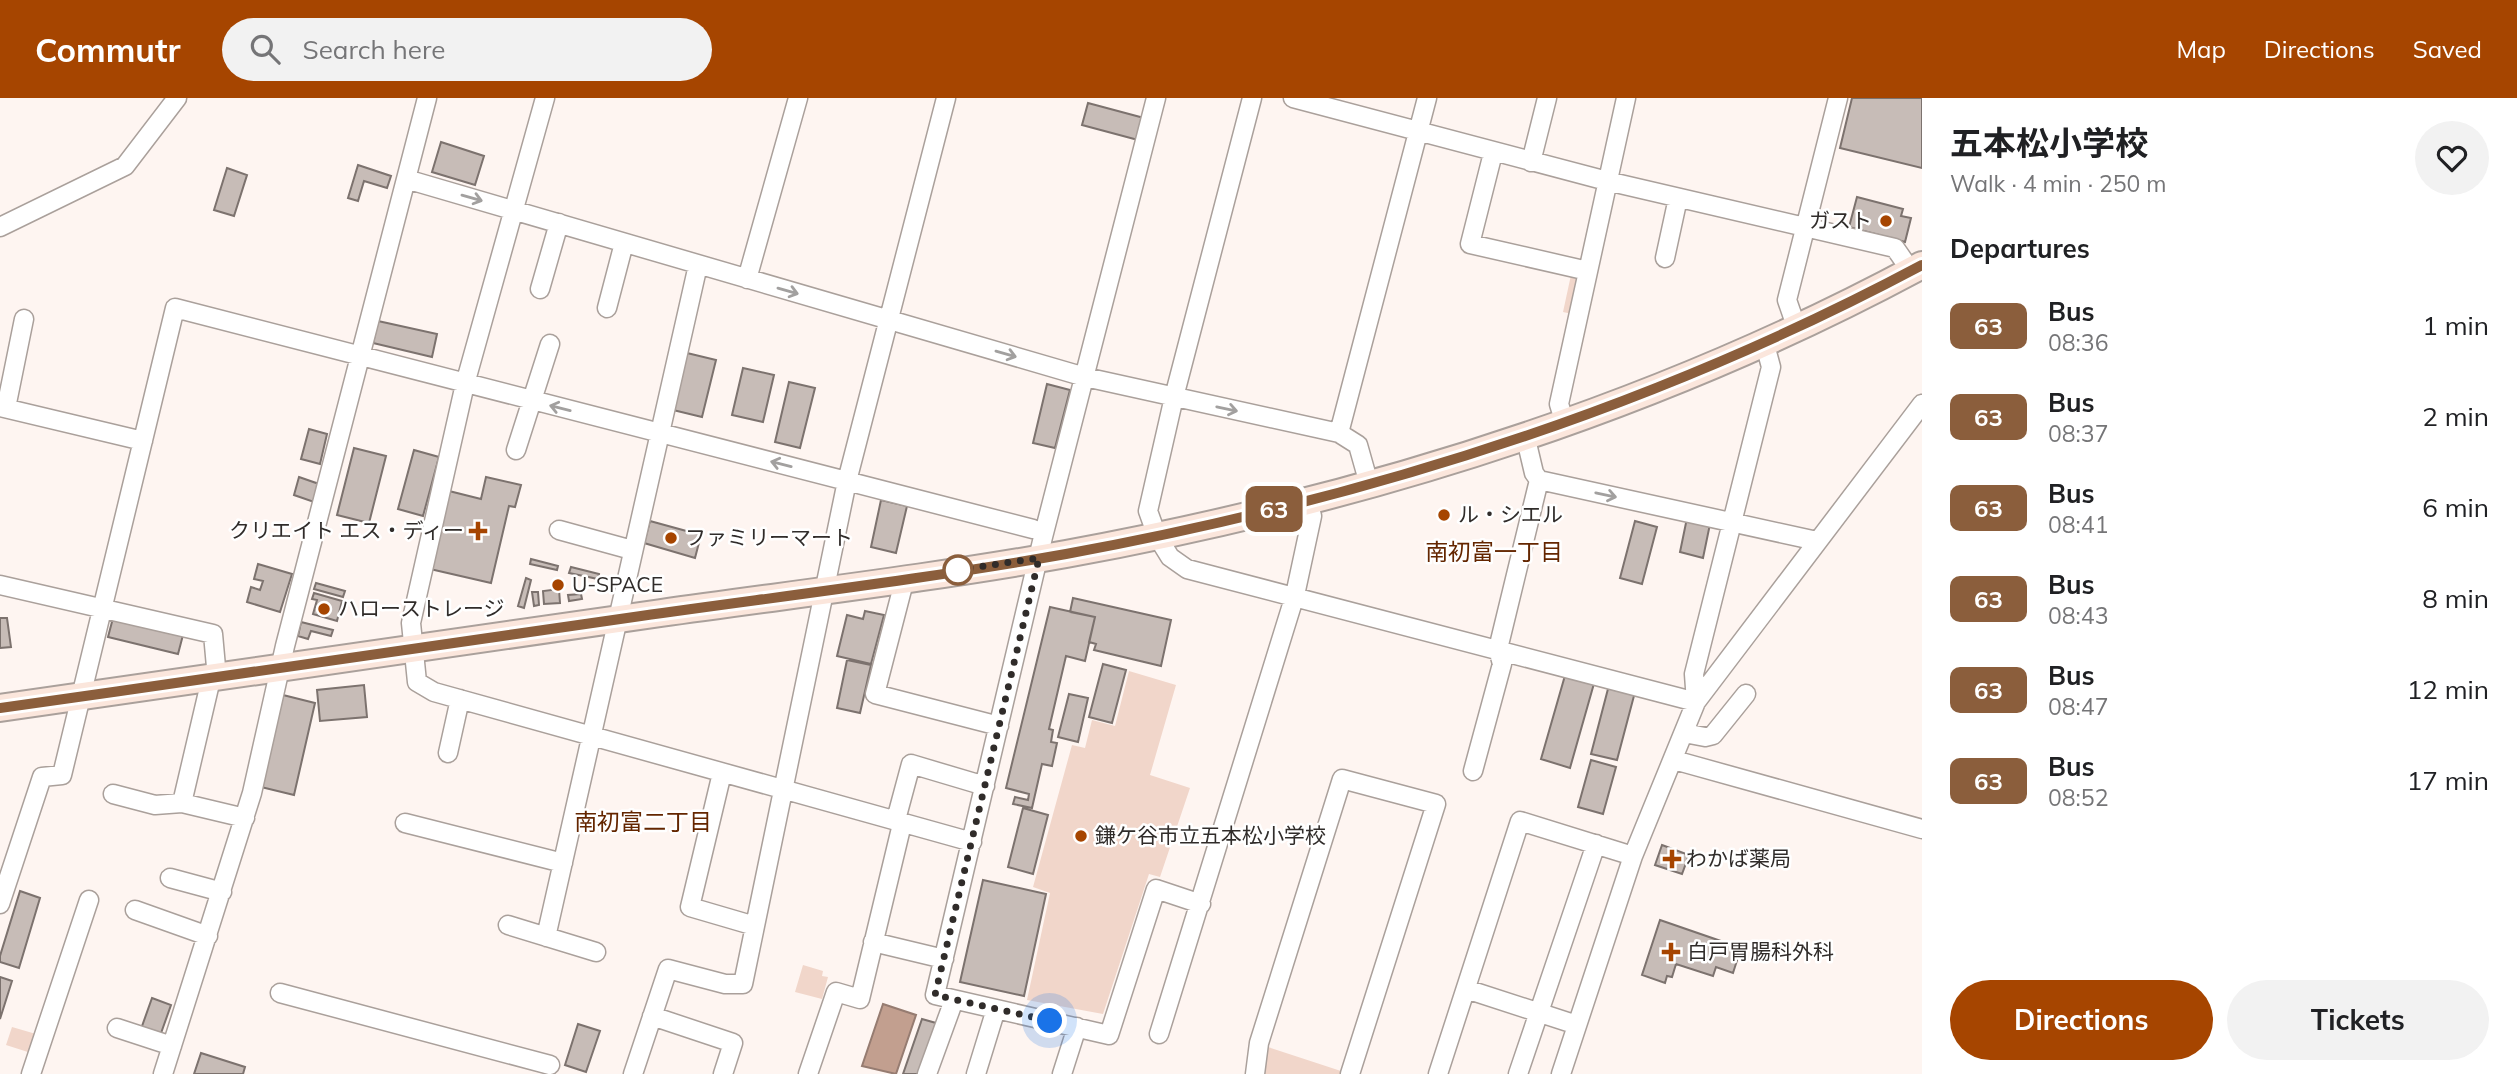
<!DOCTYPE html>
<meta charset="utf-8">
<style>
:root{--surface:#fff;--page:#f2f2f2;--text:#202124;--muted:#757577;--accent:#a64500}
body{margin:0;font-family:Mulish,"Noto Sans JP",sans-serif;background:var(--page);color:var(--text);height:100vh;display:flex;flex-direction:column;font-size:26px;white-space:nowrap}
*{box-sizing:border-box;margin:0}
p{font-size:23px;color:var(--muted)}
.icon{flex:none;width:38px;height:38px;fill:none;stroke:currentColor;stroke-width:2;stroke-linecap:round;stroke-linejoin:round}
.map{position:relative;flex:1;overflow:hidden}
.panel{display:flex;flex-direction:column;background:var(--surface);width:595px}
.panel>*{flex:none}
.badge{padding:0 14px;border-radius:10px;font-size:24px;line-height:46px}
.you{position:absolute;width:35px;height:35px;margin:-18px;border:5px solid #fff;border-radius:50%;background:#1a73e8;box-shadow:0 0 0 10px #1a73e833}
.map>.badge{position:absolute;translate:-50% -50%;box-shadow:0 0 0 4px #fff}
h2{padding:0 28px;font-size:26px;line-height:63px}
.round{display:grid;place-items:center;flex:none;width:74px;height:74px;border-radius:37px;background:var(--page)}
.overview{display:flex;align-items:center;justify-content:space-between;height:119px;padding:0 28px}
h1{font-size:33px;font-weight:700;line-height:52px}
.cta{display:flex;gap:14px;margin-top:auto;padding:14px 28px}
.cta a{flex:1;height:80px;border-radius:42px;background:var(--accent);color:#fff;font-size:28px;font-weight:700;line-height:80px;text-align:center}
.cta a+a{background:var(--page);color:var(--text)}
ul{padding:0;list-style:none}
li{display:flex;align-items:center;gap:21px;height:91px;padding:0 28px}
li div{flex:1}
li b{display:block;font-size:26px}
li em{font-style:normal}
li .badge{min-width:77px;font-weight:700;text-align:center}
header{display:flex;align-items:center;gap:42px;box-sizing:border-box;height:98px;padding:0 35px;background:var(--accent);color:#fff}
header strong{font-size:33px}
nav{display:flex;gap:38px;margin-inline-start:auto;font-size:24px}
.search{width:490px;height:63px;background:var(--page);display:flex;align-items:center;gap:18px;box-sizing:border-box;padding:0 24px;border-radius:38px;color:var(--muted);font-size:26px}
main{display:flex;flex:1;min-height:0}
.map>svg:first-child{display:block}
.green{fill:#f1d6ca}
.water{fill:#c29f8f;stroke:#967c71;stroke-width:2}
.building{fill:#c7bcb7;stroke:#7c726e;stroke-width:2}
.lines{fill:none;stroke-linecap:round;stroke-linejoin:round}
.street-casing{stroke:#aaa09b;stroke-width:21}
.secondary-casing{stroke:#aaa09b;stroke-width:30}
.street{stroke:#fff;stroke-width:18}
.secondary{stroke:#fbe6dc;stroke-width:26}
.oneway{stroke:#a2a09f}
.line-casing{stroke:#fff;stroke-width:16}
.line{stroke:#8b5e3c;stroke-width:10}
.walk{stroke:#302c2a;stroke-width:7;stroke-dasharray:0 12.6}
.poi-dot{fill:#a64500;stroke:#fff;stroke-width:2.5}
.stop-dot{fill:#fff;stroke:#8b5e3c;stroke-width:3.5}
.labels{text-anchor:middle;stroke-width:5;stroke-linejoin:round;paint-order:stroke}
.poi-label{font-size:21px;fill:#302c2a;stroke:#fff;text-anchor:start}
.neighbourhood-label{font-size:23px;fill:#642600;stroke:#fff}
</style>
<header>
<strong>Commutr</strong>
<div class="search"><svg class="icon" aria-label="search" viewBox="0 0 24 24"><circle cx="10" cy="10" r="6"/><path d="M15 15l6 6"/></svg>Search here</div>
<nav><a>Map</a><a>Directions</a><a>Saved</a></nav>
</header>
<main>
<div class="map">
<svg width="1922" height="976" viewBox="0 0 1922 976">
<rect width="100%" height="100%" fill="#fef5f1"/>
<path class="green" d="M1571,177L1580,184L1572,216L1563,214Z
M1129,573L1176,587L1150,677L1190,690L1160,779L1149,776L1103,916L1027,902L1050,795L1033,789L1072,647L1085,650L1092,622L1115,628Z
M803,867L823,873L822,878L828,879L822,901L795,894Z
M12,929L36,936L31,955L6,947Z
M1265,948L1344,974L1343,976H1263Z"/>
<path class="water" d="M883,906L916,917L896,976L862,968Z"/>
<path class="building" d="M1852,0H1922V70L1840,50Z
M1088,5L1144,20L1138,42L1082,27Z
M441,44L484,58L475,87L432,74Z
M358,67L391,78L387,90L364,83L358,103L348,100Z
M227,70L247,77L234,118L214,112Z
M1857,99L1903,111L1901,118L1911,120L1905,144L1849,129Z
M378,223L437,236L432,259L373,245Z
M687,255L716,262L702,319L673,312Z
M743,270L774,277L763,324L732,317Z
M789,284L815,290L800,350L775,344Z
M1047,286L1070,292L1055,350L1033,345Z
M309,331L327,336L320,366L301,361Z
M354,350L386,358L369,425L337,417Z
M414,352L439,359L423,418L398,411Z
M299,379L319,386L314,404L294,397Z
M486,379L521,387L515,409L509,408L491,485L430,471L449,393L481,401Z
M881,402L907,408L896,455L871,449Z
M1687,420L1710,426L1703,460L1680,454Z
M650,423L701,437L695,460L644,445Z
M1635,423L1657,429L1642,486L1620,480Z
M531,461L558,468L557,472L530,466Z
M258,466L292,476L280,514L247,504L251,489L260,492L263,483L254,481Z
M571,469L599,476L598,481L569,475Z
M526,480L531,482L524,510L518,508Z
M316,485L345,493L343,499L314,491Z
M559,491L560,505L544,506L543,493Z
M532,494H538L539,507L534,508Z
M314,495L342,503L337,523L313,516L317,502L312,501Z
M581,496L582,501L569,503L568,497Z
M1073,500L1171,522L1161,568L1094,552L1096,546L1089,544L1095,519L1070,514Z
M1050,509L1095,519L1085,563L1066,558L1049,631L1053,632L1051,644L1057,645L1052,668L1042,666L1032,710L1013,706L1015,699L1028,702L1029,696L1006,690Z
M865,513L884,517L871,566L837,558L847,517L863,521Z
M0,520H7L11,549L0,550Z
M113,520L183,537L178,556L108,539Z
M301,524L333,532L331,538L311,533L308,541L298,538Z
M847,562L871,567L860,615L837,610Z
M1103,566L1126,572L1112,625L1089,619Z
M1566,574L1595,582L1570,670L1541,661Z
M364,587L367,619L320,623L317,592Z
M1609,587L1635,594L1617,662L1591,656Z
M1069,596L1088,600L1078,644L1058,639Z
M283,597L315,605L294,697L261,689Z
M1591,662L1616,669L1603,716L1578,709Z
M1023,710L1048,717L1033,776L1008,769Z
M1662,747L1689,757L1682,776L1655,767Z
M983,782L1046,796L1024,898L960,884Z
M20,793L40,800L19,870L0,864V858Z
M1660,822L1741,850L1733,875L1716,869L1713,878L1676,866L1672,879L1667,878L1665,885L1642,877Z
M0,879L12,883L0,921Z
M152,900L171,907L160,938L141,931Z
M922,921L936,925L918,976H903Z
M578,926L600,933L586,974L565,967Z
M201,955L245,969L243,976H194Z"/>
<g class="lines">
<g class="street-casing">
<path id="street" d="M545,0L465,286L411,525L417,584L434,594L972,744
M1156,0L1043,439L935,897L1109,937L1156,791L1201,806
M1252,0L1174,299L1148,413L1157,438L1170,459L1187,471L1696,604L1694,576L1771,269L1764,243
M1293,0L1607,83L1895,150L1911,173
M1493,55L1470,146L1588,173
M1531,64L1547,0
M406,81L1085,279L1339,335L1358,347L1369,386
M0,129L125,68L177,0
M1665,160L1678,100
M747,181L798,0
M540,191L559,125
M607,210L624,145
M1796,228L1787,202L1838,0
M0,309L143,343
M6,310L24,221
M1564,322L1559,306L1626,0
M1339,335L1427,0
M1525,337L1534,375L1539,382L1817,443
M516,352L550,246
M559,432L632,452
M905,480L875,596L999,628
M0,487L213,536L217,580
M1684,635L1705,639L1713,637L1746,596
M448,655L460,601
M1674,662L1922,731
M1473,673L1502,566L1498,551L1539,382
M722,675L690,809L755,828
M113,696L155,707L182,705L211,581
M182,705L245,720
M405,725L563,765
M170,780L222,794
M0,806L42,679L62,677L175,210L1033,431
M135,812L208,838
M508,827L596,854
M546,839L698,167
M873,844L944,861
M1466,891L1577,927
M280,895L550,967
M652,918L733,945L723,976
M117,930L172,948
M1159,936L1295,497L1312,418L1308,403
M31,976L89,802
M163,976L252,695L285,548L427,0
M633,976L668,871L725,886H743L847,383L946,0
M808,976L836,894L860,901L902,726L897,718L911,666L985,688
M927,976L954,902
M976,976L996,911
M1062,976L1077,929
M1255,976L1259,945L1342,681L1436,706L1350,976
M1438,976L1520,723L1633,758
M1518,976L1596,746
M1561,976L1633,758L1696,604L1922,306"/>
</g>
<g class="secondary-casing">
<path id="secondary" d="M0,610C221,579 441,546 661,515C796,496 932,480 1066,456C1361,402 1657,310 1922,167"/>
</g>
<use href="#street" class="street"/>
<use href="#secondary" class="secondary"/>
</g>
<defs><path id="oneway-shaft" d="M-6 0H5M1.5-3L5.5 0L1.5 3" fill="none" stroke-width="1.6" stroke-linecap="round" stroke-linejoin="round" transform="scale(1.75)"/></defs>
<g class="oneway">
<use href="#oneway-shaft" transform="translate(472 100) rotate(16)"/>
<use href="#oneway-shaft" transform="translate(788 193) rotate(16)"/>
<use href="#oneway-shaft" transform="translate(1006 256) rotate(16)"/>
<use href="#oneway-shaft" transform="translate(560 310) rotate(-166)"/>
<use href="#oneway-shaft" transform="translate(1227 311) rotate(12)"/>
<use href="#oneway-shaft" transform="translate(781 366) rotate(-166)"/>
<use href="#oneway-shaft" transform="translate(1606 397) rotate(12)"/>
</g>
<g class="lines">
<g class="line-casing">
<path id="line" d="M0,610C214,580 428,548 641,518C783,498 925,481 1066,456C1362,402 1656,309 1922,167"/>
</g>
<use href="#line" class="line"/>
<path class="walk" d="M958,472L1039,460L935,897L1050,923"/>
</g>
<g class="poi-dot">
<circle cx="1886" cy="123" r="7"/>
<circle cx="1444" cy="417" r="7"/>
<path d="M474.5 422.5h7v7h7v7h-7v7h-7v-7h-7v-7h7z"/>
<circle cx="671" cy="440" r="7"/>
<circle cx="558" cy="487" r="7"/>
<circle cx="324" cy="511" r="7"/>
<circle cx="1081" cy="738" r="7"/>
<path d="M1668.5 750.5h7v7h7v7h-7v7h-7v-7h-7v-7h7z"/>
<path d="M1667.5 843.5h7v7h7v7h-7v7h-7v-7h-7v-7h7z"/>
</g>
<circle class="stop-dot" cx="958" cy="472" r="14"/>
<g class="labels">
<g class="poi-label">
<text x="1872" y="130" text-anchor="end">ガスト</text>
<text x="1458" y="424">ル・シエル</text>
<text x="464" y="440" text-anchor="end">クリエイト エス・ディー</text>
<text x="685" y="447">ファミリーマート</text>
<text x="572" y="494">U-SPACE</text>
<text x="338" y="518">ハローストレージ</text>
<text x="1095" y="745">鎌ケ谷市立五本松小学校</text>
<text x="1686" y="768">わかば薬局</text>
<text x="1687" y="861">白戸胃腸科外科</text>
</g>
<g class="neighbourhood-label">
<text x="1494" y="462">南初富一丁目</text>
<text x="643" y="732">南初富二丁目</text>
</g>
</g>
</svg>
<div class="you" style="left:1050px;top:923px"></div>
<b class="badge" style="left:1274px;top:411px;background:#8b5e3c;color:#fff">63</b>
</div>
<section class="panel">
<div class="overview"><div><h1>五本松小学校</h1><p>Walk · 4 min · 250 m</p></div><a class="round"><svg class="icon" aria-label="heart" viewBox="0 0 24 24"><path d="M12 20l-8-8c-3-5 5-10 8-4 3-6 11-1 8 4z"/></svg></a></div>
<h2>Departures</h2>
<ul>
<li><span class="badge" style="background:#8b5e3c;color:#fff">63</span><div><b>Bus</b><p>08:36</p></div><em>1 min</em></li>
<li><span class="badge" style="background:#8b5e3c;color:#fff">63</span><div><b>Bus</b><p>08:37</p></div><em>2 min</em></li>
<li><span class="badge" style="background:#8b5e3c;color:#fff">63</span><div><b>Bus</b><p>08:41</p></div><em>6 min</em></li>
<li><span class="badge" style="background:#8b5e3c;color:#fff">63</span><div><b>Bus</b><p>08:43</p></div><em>8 min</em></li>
<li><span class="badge" style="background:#8b5e3c;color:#fff">63</span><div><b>Bus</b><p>08:47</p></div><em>12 min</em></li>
<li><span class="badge" style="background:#8b5e3c;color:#fff">63</span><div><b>Bus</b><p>08:52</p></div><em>17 min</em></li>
</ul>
<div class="cta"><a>Directions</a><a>Tickets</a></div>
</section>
</main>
